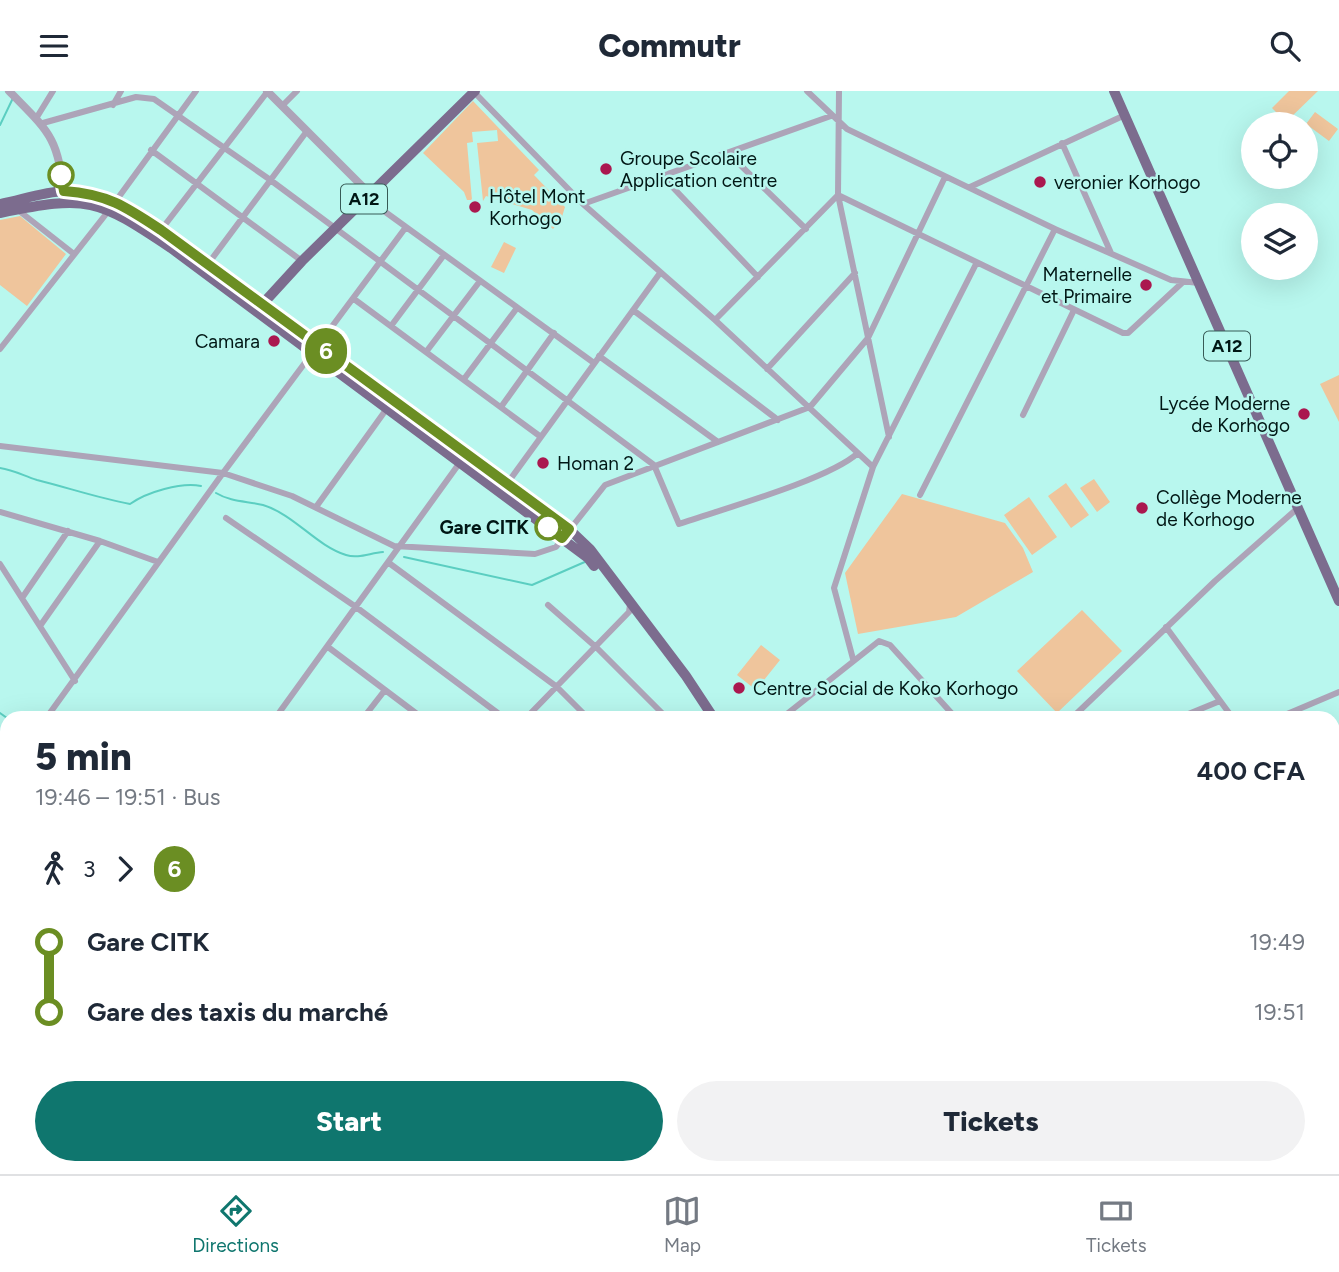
<!DOCTYPE html>
<meta charset="utf-8">
<style>
:root{--surface:#fff;--page:#f2f2f3;--text:#1f2937;--muted:#747a83;--line:#e0e1e3;--accent:#0f766e}
body{margin:0;font-family:Figtree,sans-serif;background:var(--page);color:var(--text);height:100vh;display:flex;flex-direction:column;font-size:26px;white-space:nowrap}
*{box-sizing:border-box;margin:0}
p{font-size:23px;color:var(--muted)}
.icon{flex:none;width:38px;height:38px;fill:none;stroke:currentColor;stroke-width:2;stroke-linecap:round;stroke-linejoin:round}
.map{position:relative;flex:1;overflow:hidden}
.sheet{position:absolute;left:0px;top:620px;width:1340px;height:464px;display:flex;flex-direction:column;background:var(--surface);border-radius:21px 21px 0 0;box-shadow:0 7px 28px #0002}
.sheet>*{flex:none}
.badge{padding:0 14px;border-radius:23px;font-size:24px;line-height:46px}
.fabs{position:absolute;left:1241px;top:21px;display:grid;gap:14px}
.fabs a{display:grid;place-items:center;width:77px;height:77px;border-radius:50%;background:var(--surface);box-shadow:0 7px 28px #0002;font-size:35px}
.map>.badge{position:absolute;translate:-50% -50%;box-shadow:0 0 0 4px #fff}
.legs{display:flex;align-items:center;gap:10px;height:77px;padding:0 35px;font-size:23px}
.legs p{margin-inline-start:auto}
.summary{display:flex;align-items:center;justify-content:space-between;height:119px;padding:0 35px}
h1{font-size:38px;font-weight:800;line-height:52px}
.button{display:flex;gap:14px;margin-top:auto;padding:14px 35px}
.button a{flex:1;height:80px;border-radius:42px;background:var(--accent);color:#fff;font-size:28px;font-weight:800;line-height:80px;text-align:center}
.button a+a{background:var(--page);color:var(--text)}
ul{padding:0 35px;list-style:none}
li{display:flex;align-items:center;gap:24px;height:70px;font-size:26px}
li i{display:grid;place-items:center;width:10px;height:100%;margin:0 9px;background:currentColor}
li i::after{content:'';width:18px;height:18px;margin:-9px;border:5px solid;border-radius:50%;background:var(--surface)}
li p{margin-inline-start:auto}
li:first-child i{background:linear-gradient(#0000 50%,currentColor 0)}
li:last-child i{background:linear-gradient(currentColor 50%,#0000 0)}
header{display:flex;justify-content:space-between;align-items:center;height:91px;padding:0 35px;background:var(--surface);font-size:32px;font-weight:800}
.dock{display:flex;justify-content:space-around;align-items:center;height:98px;border-top:2px solid var(--line);background:var(--surface);font-size:19px;color:var(--muted)}
.dock a{display:grid;justify-items:center;gap:4px}
.dock .active{color:var(--accent)}
.map>svg:first-child{display:block}
.green{fill:#efc59c}
.lines{fill:none;stroke-linecap:round;stroke-linejoin:round}
.stream{stroke:#5bcec1;stroke-width:2}
.minor{stroke:#ada4b8;stroke-width:6}
.tertiary{stroke:#ada4b8;stroke-width:8}
.primary{stroke:#7c6c8e;stroke-width:10}
.line-1-casing{stroke:#fff;stroke-width:16}
.line-1{stroke:#6b8e23;stroke-width:10}
.poi-dot{fill:#aa184f;stroke:#b8f7ee;stroke-width:2.5}
.stop-1-dot{fill:#fff;stroke:#6b8e23;stroke-width:3.5}
.labels{text-anchor:middle;stroke-width:5;stroke-linejoin:round;paint-order:stroke}
.shield{fill:#b8f7ee;stroke:#375a56;stroke-width:2}
.shield-label{font-size:18px;font-weight:bold;fill:#001715}
.poi-label{font-size:19px;fill:#001715;stroke:#b8f7ee;text-anchor:start}
.stop-label{font-size:19px;font-weight:bold;fill:#001715;stroke:#b8f7ee;text-anchor:end}
</style>
<header><svg class="icon" aria-label="menu" viewBox="0 0 24 24"><path d="M4 6h16M4 12h16M4 18h16"/></svg>Commutr<svg class="icon" aria-label="search" viewBox="0 0 24 24"><circle cx="10" cy="10" r="6"/><path d="M15 15l6 6"/></svg></header>
<div class="map">
<svg width="1339" height="1083" viewBox="0 0 1339 1083">
<rect width="100%" height="100%" fill="#b8f7ee"/>
<path class="green" d="M1289,0H1318L1286,31L1272,17Z
M473,10L539,79L534,84L565,116L561,129L553,138L532,119L486,105L483,110L477,52L498,50L497,39L472,41L473,51L467,52L472,109H467L464,101L423,62Z
M1315,21L1338,38L1329,50L1306,33Z
M20,125L66,163L27,215L0,194V129Z
M504,151L516,157L504,182L491,176Z
M1339,284V331L1320,293Z
M1094,388L1110,411L1097,421L1080,397Z
M1066,392L1089,424L1071,437L1048,405Z
M902,403L1005,432L1023,457L1033,481L956,526L858,543L845,482Z
M1029,406L1057,446L1032,464L1004,424Z
M1082,519L1122,560L1057,622L1017,580Z
M761,554L780,569L756,599L737,584Z"/>
<g class="lines">
<path class="stream" d="M0,34L13,7
M0,377C14,379 24,385 37,389C69,397 98,407 130,413C147,401 181,391 201,395
M216,402C231,411 246,410 263,414C295,424 315,454 346,464C358,468 370,462 383,461
M404,466L532,494L587,470
M0,622L7,627"/>
<path class="minor" d="M473,0L583,113L715,229L873,376
M807,0L847,38L1055,138L1171,189L1199,192
M839,0L838,104L889,346
M113,14L121,0
M282,15L297,0
M37,26L53,0
M43,32L136,6L154,8L269,88L654,374L679,433C722,418 828,389 858,362
M1062,52L1111,162
M151,59L302,170
M728,62L806,138
M662,85L758,186
M970,96L1125,24
M366,107L594,272
M583,113L831,25
M18,119L74,163
M161,139L268,0
M208,173L307,40
M354,208L541,346
M633,219L778,329
M715,229L838,104L1123,242H1128L1183,191
M391,235L444,164
M0,258L110,118L196,0
M426,261L480,190
M599,265L718,351
M767,278L855,182
M464,288L517,217
M501,316L554,242
M1023,324L1073,221
M0,355L223,382L292,405L394,455L535,463L556,456L605,394L810,316L868,247L945,86
M501,401L660,182
M920,404L1055,138
M316,416L388,316
M0,421L100,450L158,471
M226,427L356,516L503,626
M389,472L557,596L587,626
M0,473L75,590
M22,507L68,440
M548,514L597,557L666,626
M40,535L100,450
M1166,536L1232,626
M328,556L421,626
M853,568L834,497L873,376L976,173
M47,626L223,382L406,136
M276,626L461,370
M364,626L385,599
M527,626L629,521L630,514
M783,626L879,550L890,554L955,626
M1073,626L1215,490L1299,416
M1181,626L1220,610
M1280,626L1339,601
M1334,668L1339,666
M0,689L7,680
M1334,735L1339,732
M0,773L7,790
M1334,789L1339,787
M1334,832L1339,830
M1334,858L1339,872
M0,937L7,948
M1334,1016L1339,1014
M1334,1027L1339,1041
M0,1032L7,1039
M45,1076L52,1083
M139,1076L146,1083
M432,1076L439,1083
M683,1076L694,1083
M795,1076L804,1083
M910,1076L919,1083
M972,1076L982,1083
M1215,1076L1218,1083
M1287,1076L1290,1083
M18,1083L25,1076
M224,1083L231,1076
M572,1083L578,1076
M845,1083L849,1076
M1140,1083L1166,1076"/>
<path class="tertiary" d="M9,0C48,40 59,46 64,105
M267,0L370,103
M324,1083L331,1076"/>
<path class="primary" d="M1114,0L1339,510
M0,113C21,109 43,101 65,100C120,98 166,142 208,173L569,438L590,458L686,585L713,626
M0,122C89,104 96,107 171,157L588,467L594,475
M258,218L302,170L475,0
M1090,1076L1099,1083
M1102,1076L1111,1083
M727,1083L729,1076"/>
</g>
<g class="lines">
<g class="line-1-casing">
<path id="line-1" d="M61,84L64,100C107,103 125,115 161,139L569,438L562,447L548,436"/>
</g>
<use href="#line-1" class="line-1"/>
</g>
<g class="poi-dot">
<circle cx="606" cy="78" r="7"/>
<circle cx="1040" cy="91" r="7"/>
<circle cx="475" cy="116" r="7"/>
<circle cx="1146" cy="194" r="7"/>
<circle cx="274" cy="250" r="7"/>
<circle cx="1304" cy="323" r="7"/>
<circle cx="543" cy="372" r="7"/>
<circle cx="1142" cy="417" r="7"/>
<circle cx="739" cy="597" r="7"/>
</g>
<g class="stop-1-dot">
<circle cx="61" cy="84" r="12"/>
<circle cx="548" cy="436" r="12"/>
</g>
<g class="labels">
<g class="shield">
<rect x="341" y="93.5" width="46" height="29" rx="5"/>
<rect x="1204" y="240.5" width="46" height="29" rx="5"/>
</g>
<g class="shield-label">
<text x="364" y="114">A12</text>
<text x="1227" y="261">A12</text>
</g>
<g class="poi-label">
<text x="620" y="74">Groupe Scolaire<tspan x="620" dy="22">Application centre</tspan></text>
<text x="1054" y="98">veronier Korhogo</text>
<text x="489" y="112">Hôtel Mont<tspan x="489" dy="22">Korhogo</tspan></text>
<text x="1132" y="190" text-anchor="end">Maternelle<tspan x="1132" dy="22">et Primaire</tspan></text>
<text x="260" y="257" text-anchor="end">Camara</text>
<text x="1290" y="319" text-anchor="end">Lycée Moderne<tspan x="1290" dy="22">de Korhogo</tspan></text>
<text x="557" y="379">Homan 2</text>
<text x="1156" y="413">Collège Moderne<tspan x="1156" dy="22">de Korhogo</tspan></text>
<text x="753" y="604">Centre Social de Koko Korhogo</text>
</g>
<g class="stop-label">
<text x="529" y="443">Gare CITK</text>
</g>
</g>
</svg>
<div class="fabs">
<a><svg class="icon" aria-label="locate" viewBox="0 0 24 24"><circle cx="12" cy="12" r="6"/><path d="M12 2v4M12 18v4M2 12h4M18 12h4"/></svg></a>
<a><svg class="icon" aria-label="layers" viewBox="0 0 24 24"><path d="M12 4l9 5-9 5-9-5zM3 14l9 5 9-5"/></svg></a>
</div>
<b class="badge" style="left:326px;top:260px;background:#6b8e23;color:#fff">6</b>
<section class="sheet">
<div class="summary"><div><h1>5 min</h1><p>19:46 – 19:51 · Bus</p></div><b>400 CFA</b></div>
<div class="legs"><svg class="icon" aria-label="walk" viewBox="0 0 24 24"><circle cx="13" cy="4" r="2"/><path d="M13 8l-2 6 4 7M11 14l-3 7M7 12l3-4h3l4 4"/></svg>3<svg class="icon" aria-label="forward" viewBox="0 0 24 24"><path d="M9 5l7 7-7 7"/></svg><b class="badge" style="background:#6b8e23;color:#fff">6</b></div>
<ul>
<li><i style="color:#6b8e23"></i><b>Gare CITK</b><p>19:49</p></li>
<li><i style="color:#6b8e23"></i><b>Gare des taxis du marché</b><p>19:51</p></li>
</ul>
<div class="button"><a>Start</a><a>Tickets</a></div>
</section>
</div>
<nav class="dock">
<a class="active"><svg class="icon" aria-label="directions" viewBox="0 0 24 24"><path d="M12 3l9 9-9 9-9-9zM9 14v-3h6M13 9l2 2-2 2"/></svg>Directions</a>
<a><svg class="icon" aria-label="map" viewBox="0 0 24 24"><path d="M3 6l6-2 6 2 6-2v14l-6 2-6-2-6 2zM9 4v14M15 6v14"/></svg>Map</a>
<a><svg class="icon" aria-label="tickets" viewBox="0 0 24 24"><path d="M3 7h18v10H3zM15 7v10"/></svg>Tickets</a>
</nav>
